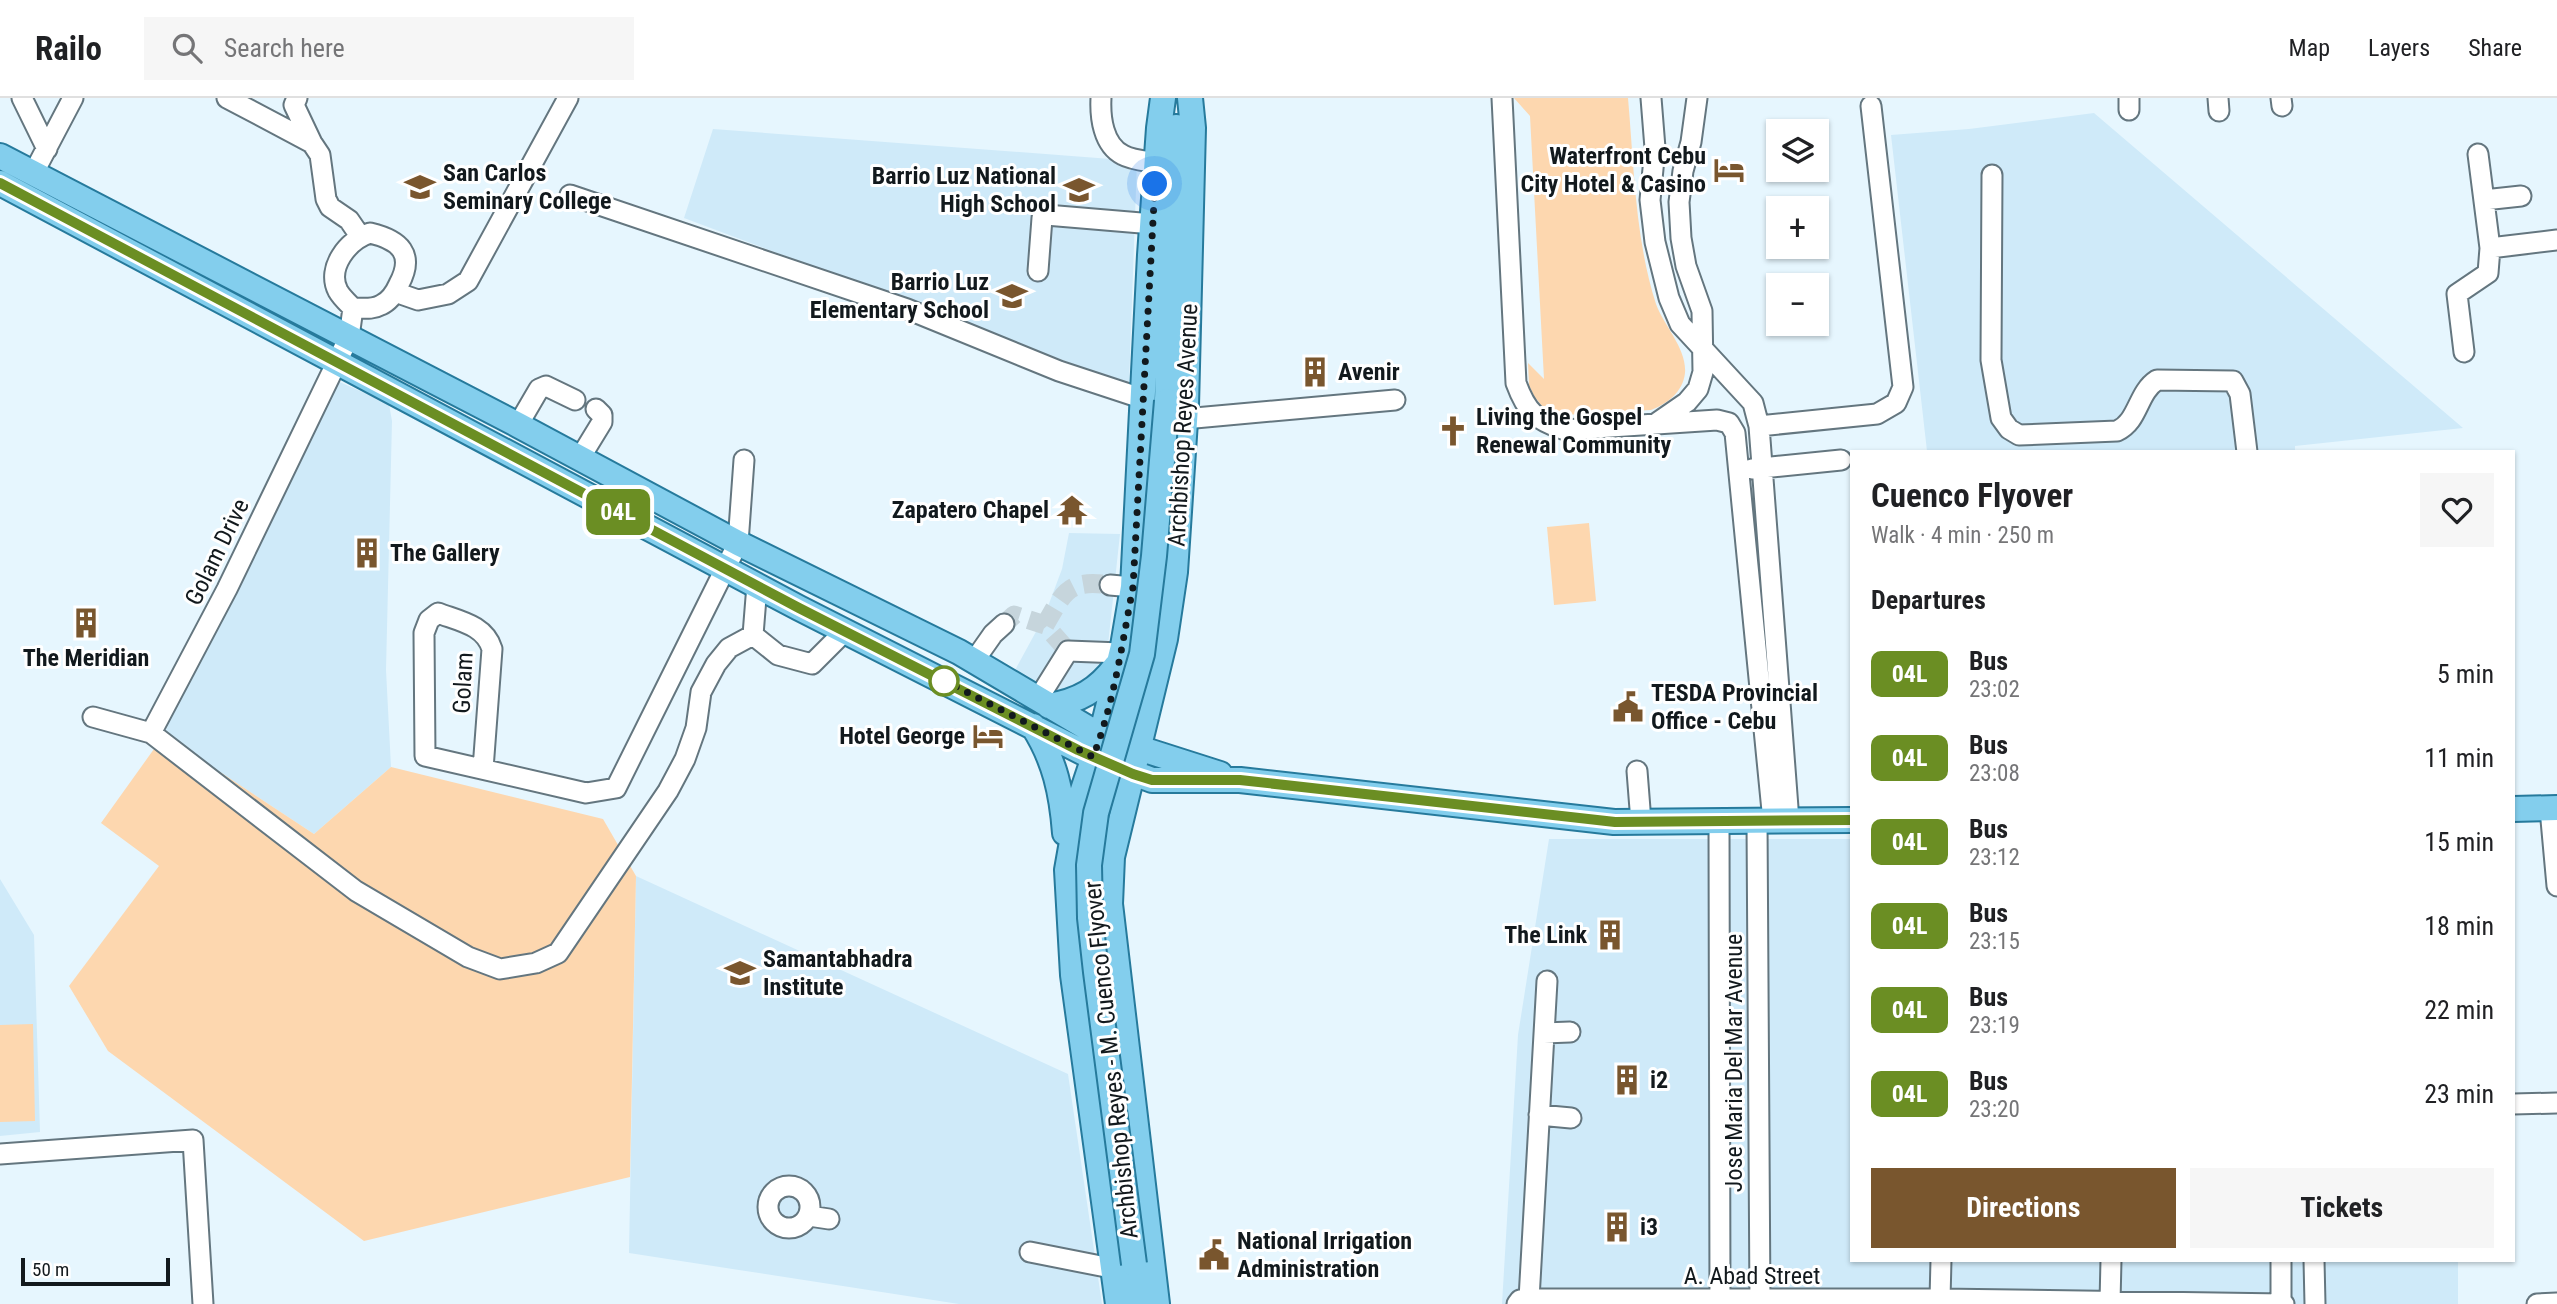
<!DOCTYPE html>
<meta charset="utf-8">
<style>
:root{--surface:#fff;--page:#f6f6f6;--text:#202124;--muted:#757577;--line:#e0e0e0;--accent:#79562e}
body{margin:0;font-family:"Roboto Condensed",sans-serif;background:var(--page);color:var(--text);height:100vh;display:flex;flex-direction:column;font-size:26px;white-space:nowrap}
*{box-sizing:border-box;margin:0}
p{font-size:23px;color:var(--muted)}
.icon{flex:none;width:38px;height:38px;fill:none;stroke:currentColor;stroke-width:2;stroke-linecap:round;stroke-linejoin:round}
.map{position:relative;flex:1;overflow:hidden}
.sheet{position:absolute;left:1850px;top:352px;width:665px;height:812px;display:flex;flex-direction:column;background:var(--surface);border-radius:0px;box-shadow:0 2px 5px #0004}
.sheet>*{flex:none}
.badge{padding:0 14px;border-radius:10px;font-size:24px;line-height:46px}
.fabs{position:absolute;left:1766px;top:21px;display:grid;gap:14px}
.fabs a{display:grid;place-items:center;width:63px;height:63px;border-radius:0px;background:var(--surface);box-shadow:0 2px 5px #0004;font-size:35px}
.scale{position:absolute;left:21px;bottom:18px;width:149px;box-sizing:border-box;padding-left:7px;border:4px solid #12191d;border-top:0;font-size:19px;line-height:24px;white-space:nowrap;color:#12191d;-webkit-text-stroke:5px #fff;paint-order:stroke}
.you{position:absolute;width:35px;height:35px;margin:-18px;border:5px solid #fff;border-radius:50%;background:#1a73e8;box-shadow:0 0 0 10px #1a73e833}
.map>.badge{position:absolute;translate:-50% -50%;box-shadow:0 0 0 4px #fff}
h2{padding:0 21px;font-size:26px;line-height:63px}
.round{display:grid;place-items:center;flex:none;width:74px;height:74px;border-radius:0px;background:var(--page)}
.summary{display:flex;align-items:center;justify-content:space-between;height:119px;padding:0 21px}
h1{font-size:33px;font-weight:700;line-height:52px}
.cta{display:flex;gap:14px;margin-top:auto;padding:14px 21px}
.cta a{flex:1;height:80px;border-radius:0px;background:var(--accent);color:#fff;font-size:28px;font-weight:700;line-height:80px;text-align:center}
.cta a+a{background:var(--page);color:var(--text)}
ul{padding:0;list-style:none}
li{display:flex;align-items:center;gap:21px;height:84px;padding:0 21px}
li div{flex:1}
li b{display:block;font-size:26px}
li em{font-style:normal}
li .badge{min-width:77px;font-weight:700;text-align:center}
header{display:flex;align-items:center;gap:42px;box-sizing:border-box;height:98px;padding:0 35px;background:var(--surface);border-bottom:2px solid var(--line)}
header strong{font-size:33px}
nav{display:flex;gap:38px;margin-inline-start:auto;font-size:24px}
.search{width:490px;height:63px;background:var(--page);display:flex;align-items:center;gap:18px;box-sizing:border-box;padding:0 24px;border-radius:0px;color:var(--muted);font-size:26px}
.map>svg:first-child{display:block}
.built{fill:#cfeaf9}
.green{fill:#fdd7af}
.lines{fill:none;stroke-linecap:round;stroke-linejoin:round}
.minor-tunnel{stroke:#c6d5dc;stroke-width:19;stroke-dasharray:19 10;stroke-linecap:butt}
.minor-casing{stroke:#64767f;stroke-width:23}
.major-casing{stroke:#267a9c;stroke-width:28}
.minor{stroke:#fff;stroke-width:19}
.major{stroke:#83ceed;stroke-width:24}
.major-bridge-casing{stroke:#267a9c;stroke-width:28;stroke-linecap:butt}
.major-bridge{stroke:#83ceed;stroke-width:24}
.line-casing{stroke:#fff;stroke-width:16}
.line{stroke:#6b8e23;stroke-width:10}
.walk{stroke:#12191d;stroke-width:7;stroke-dasharray:0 12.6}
.stop-dot{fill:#fff;stroke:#6b8e23;stroke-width:3.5}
.labels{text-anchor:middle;stroke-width:6;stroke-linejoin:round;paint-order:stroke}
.poi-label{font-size:24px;font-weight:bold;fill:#12191d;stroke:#fff;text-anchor:start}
.street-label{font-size:24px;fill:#12191d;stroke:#fff}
</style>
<header>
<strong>Railo</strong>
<div class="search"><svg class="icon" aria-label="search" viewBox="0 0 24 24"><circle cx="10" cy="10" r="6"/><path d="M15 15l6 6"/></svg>Search here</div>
<nav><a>Map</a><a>Layers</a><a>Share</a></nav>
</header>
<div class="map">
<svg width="2557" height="1206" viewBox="0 0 2557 1206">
<rect width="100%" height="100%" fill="#e6f6fe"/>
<path class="built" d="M2094,15L2463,330L2295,348V354L1927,353L1891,37L1969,31Z
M713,31L1137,63L1129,287L684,120Z
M333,281L389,306L392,323L386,572L391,669L314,736L164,637L192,568Z
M1069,435L1120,436L1107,556L1090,581L1056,595L1014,574L1044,519L1062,471Z
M1549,741H1851L1852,1162H2458V1206H1502L1518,937Z
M636,778L1068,976L1102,1206H959L629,1155Z
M0,781L34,837L40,1034L0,1038Z"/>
<path class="green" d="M1514,0H1628C1634,68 1635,141 1656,206C1664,228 1687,251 1685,275C1683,294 1667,306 1651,312L1564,317L1553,314L1542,308L1534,298L1529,287L1528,265L1544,281L1530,18Z
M1589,425L1596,503L1554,507L1547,429Z
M164,637L314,736L391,669L603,721L636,778L630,1079L364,1143L108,953L69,888L159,768L101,725Z
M33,926L35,1023L0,1024V927Z"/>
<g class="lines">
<path class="minor-tunnel" d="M1004,526L1014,517L1045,527L1068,553
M1045,527C1064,494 1068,481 1110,487"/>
<g class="minor-casing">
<path id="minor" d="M22,0L47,51
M227,0L312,45L320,57L326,101L330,109L349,122L360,138
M297,0L294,7L312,45
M1101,0C1100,19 1103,47 1123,57C1132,62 1146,63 1157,65
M1502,0L1516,285C1527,315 1536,322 1565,332L1717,322L1729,325L1735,335L1773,723
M1651,0L1655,50L1650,102L1655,144L1669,200L1680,226L1753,305L1759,328L1789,723
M2129,0V12
M2218,0L2219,13
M2281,0L2282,8
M33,76L73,0
M1992,77L1991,262L2001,320L2009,331L2019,337L2117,333C2139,323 2137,295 2157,282L2233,283L2240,296L2247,354
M570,97L907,211L1059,273L1144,301
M2484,102L2521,98
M370,135C400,142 415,156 399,186C395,195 390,203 381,207C372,212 363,210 353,210C348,205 342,200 338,193C326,170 348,142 370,135Z
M2490,150L2557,142
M1038,173L1042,120L1046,117L1153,126
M395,194L418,202L448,196L468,183L568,0
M2464,254L2457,196L2488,175L2490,150L2478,56
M1184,321L1395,302
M1658,324L1687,304L1698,291L1703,274L1702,213L1686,168L1681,140L1679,104L1683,73L1691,44L1697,0
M518,327L539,291L546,288L575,302
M1759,328L1877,316L1896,305L1903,289L1871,8
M580,360L602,324V317L596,311
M1752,371L1841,362
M1110,487L1133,489
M753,537L778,557L812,566L845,533
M753,537L757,487
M974,563L993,536L1004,526
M1038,601L1068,553L1121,555
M93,619L151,635L227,491L349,239L353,210
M151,635L356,793L468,859L500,871L536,865L558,855L668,693L685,661L696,630L701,594L716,566L729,550L753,537
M483,671L492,551C485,527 459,523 438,515L429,522L424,535L425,658L586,695L616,690L738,445L744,362
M1637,673L1641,724
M2550,711L2557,788
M1757,723L1760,1206
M1719,725L1720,1206
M1544,935L1570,934
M2513,1006L2557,1005
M1539,1017L1571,1020
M0,1056L193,1042L203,1206
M768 1109a21 21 0 1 1 42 0a21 21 0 1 1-42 0Z
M809,1118L829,1121
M1030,1154L1111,1170
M2281,1162V1206
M2314,1162L2315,1206
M1529,1201L1547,883
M1940,1201L1941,1162
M2110,1204L2111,1162
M1517,1206L1520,1202L1529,1201H1940L2284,1206
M2537,1206L2557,1205"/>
</g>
<g class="major-casing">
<path id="major" d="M0,58L518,327L738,445L959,554L1101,638L1220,676
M0,85L799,510L1092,659L1152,682H1240L1614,724L1852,722
M1167,303L1176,29
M1049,608C1079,603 1098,592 1116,568
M1033,628C1055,662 1062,696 1065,735
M2513,711L2557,710
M1134,1166L1138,1206
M1118,1206L1073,877L1067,772L1079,704L1101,638L1123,548L1133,489L1150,157L1159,30L1163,0
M1157,1206L1110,806L1112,759L1165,541L1175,474L1186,308L1193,30L1190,0"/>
</g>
<use href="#minor" class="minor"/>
<use href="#major" class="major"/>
<g class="major-bridge-casing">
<path id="major-bridge" d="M1134,1166L1096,874L1090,820L1089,767L1096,715L1142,556L1154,458L1167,303"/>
</g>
<use href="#major-bridge" class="major-bridge"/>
</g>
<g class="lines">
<g class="line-casing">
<path id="line" d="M0,85L799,510L1078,652L1133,676L1152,682H1240L1615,724L1852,722"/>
</g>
<use href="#line" class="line"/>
<path class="walk" d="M944,583L939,580L1093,659C1114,605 1122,546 1133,489L1155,86"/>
</g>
<defs>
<g id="hotel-bare" transform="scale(2.415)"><path d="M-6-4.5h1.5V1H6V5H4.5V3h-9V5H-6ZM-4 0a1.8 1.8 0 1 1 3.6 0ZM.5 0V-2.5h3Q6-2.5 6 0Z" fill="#79562e" stroke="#fff" stroke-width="2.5" paint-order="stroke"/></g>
<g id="university-bare" transform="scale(2.415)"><path d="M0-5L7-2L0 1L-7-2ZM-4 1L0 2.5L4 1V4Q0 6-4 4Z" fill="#79562e" stroke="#fff" stroke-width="2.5" paint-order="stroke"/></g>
<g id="school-bare" transform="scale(2.415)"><path d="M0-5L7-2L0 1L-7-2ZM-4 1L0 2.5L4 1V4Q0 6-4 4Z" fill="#79562e" stroke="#fff" stroke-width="2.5" paint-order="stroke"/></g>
<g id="building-bare" transform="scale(2.415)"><path d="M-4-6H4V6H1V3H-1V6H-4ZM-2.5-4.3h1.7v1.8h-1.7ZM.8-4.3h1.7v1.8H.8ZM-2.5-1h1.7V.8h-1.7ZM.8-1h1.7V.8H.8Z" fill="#79562e" stroke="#fff" stroke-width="2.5" paint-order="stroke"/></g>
<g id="church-bare" transform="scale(2.415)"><path d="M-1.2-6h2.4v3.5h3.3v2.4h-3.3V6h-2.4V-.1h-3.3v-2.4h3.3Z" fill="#79562e" stroke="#fff" stroke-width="2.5" paint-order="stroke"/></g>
<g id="temple-bare" transform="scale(2.415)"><path d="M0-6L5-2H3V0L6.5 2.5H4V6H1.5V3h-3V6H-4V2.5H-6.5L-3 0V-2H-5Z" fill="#79562e" stroke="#fff" stroke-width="2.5" paint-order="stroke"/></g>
<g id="civic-bare" transform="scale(2.415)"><path d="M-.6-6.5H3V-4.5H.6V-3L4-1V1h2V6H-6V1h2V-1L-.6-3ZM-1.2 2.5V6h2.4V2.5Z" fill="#79562e" stroke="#fff" stroke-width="2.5" paint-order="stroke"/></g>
</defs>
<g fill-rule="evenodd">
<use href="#hotel-bare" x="1729" y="72"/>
<use href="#university-bare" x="420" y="89"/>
<use href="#school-bare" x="1079" y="92"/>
<use href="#school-bare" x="1012" y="198"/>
<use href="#building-bare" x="1315" y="274"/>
<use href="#church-bare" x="1453" y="333"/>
<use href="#temple-bare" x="1072" y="412"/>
<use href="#building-bare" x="367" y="455"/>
<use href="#building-bare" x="86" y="525"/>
<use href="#civic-bare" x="1628" y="609"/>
<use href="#hotel-bare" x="988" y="638"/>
<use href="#building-bare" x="1610" y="837"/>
<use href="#school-bare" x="740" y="875"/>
<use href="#building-bare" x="1627" y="982"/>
<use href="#building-bare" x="1617" y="1129"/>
<use href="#civic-bare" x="1214" y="1157"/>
</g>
<circle class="stop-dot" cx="944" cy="583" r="14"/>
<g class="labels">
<g class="poi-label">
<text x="1706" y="66" text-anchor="end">Waterfront Cebu<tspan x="1706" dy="28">City Hotel &amp; Casino</tspan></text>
<text x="443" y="83">San Carlos<tspan x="443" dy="28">Seminary College</tspan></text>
<text x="1056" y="86" text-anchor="end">Barrio Luz National<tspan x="1056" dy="28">High School</tspan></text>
<text x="989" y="192" text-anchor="end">Barrio Luz<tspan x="989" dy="28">Elementary School</tspan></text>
<text x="1338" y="282">Avenir</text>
<text x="1476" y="327">Living the Gospel<tspan x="1476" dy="28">Renewal Community</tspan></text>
<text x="1049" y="420" text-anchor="end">Zapatero Chapel</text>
<text x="390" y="463">The Gallery</text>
<text x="86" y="568" text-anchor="middle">The Meridian</text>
<text x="1651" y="603">TESDA Provincial<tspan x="1651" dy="28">Office - Cebu</tspan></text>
<text x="965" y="646" text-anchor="end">Hotel George</text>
<text x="1587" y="845" text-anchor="end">The Link</text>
<text x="763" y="869">Samantabhadra<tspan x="763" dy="28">Institute</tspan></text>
<text x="1650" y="990">i2</text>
<text x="1640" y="1137">i3</text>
<text x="1237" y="1151">National Irrigation<tspan x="1237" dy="28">Administration</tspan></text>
</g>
<g class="street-label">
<text transform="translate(1183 327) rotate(-87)" y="8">Archbishop Reyes Avenue</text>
<text transform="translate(217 454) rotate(-64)" y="8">Golam Drive</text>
<text transform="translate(463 585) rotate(-87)" y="8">Golam</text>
<text transform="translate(1111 962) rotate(-96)" y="8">Archbishop Reyes - M. Cuenco Flyover</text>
<text transform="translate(1734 965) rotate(-90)" y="8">Jose Maria Del Mar Avenue</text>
<text x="1752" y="1186">A. Abad Street</text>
</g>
</g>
</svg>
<div class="fabs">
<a><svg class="icon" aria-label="layers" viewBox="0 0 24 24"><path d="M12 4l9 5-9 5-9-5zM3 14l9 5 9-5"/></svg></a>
<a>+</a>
<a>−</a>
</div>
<div class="scale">50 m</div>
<div class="you" style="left:1155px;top:86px"></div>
<b class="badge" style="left:618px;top:414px;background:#6b8e23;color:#fff">04L</b>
<section class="sheet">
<div class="summary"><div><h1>Cuenco Flyover</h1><p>Walk · 4 min · 250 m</p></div><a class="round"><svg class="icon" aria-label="heart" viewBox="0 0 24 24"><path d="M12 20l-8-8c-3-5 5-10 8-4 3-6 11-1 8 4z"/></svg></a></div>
<h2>Departures</h2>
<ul>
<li><span class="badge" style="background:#6b8e23;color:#fff">04L</span><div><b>Bus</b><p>23:02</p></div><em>5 min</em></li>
<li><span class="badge" style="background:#6b8e23;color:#fff">04L</span><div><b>Bus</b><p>23:08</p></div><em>11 min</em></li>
<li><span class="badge" style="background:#6b8e23;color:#fff">04L</span><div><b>Bus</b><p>23:12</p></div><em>15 min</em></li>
<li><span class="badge" style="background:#6b8e23;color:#fff">04L</span><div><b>Bus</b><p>23:15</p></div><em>18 min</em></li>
<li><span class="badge" style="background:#6b8e23;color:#fff">04L</span><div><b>Bus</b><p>23:19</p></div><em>22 min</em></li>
<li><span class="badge" style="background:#6b8e23;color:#fff">04L</span><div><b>Bus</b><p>23:20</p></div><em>23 min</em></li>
</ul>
<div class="cta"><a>Directions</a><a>Tickets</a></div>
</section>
</div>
